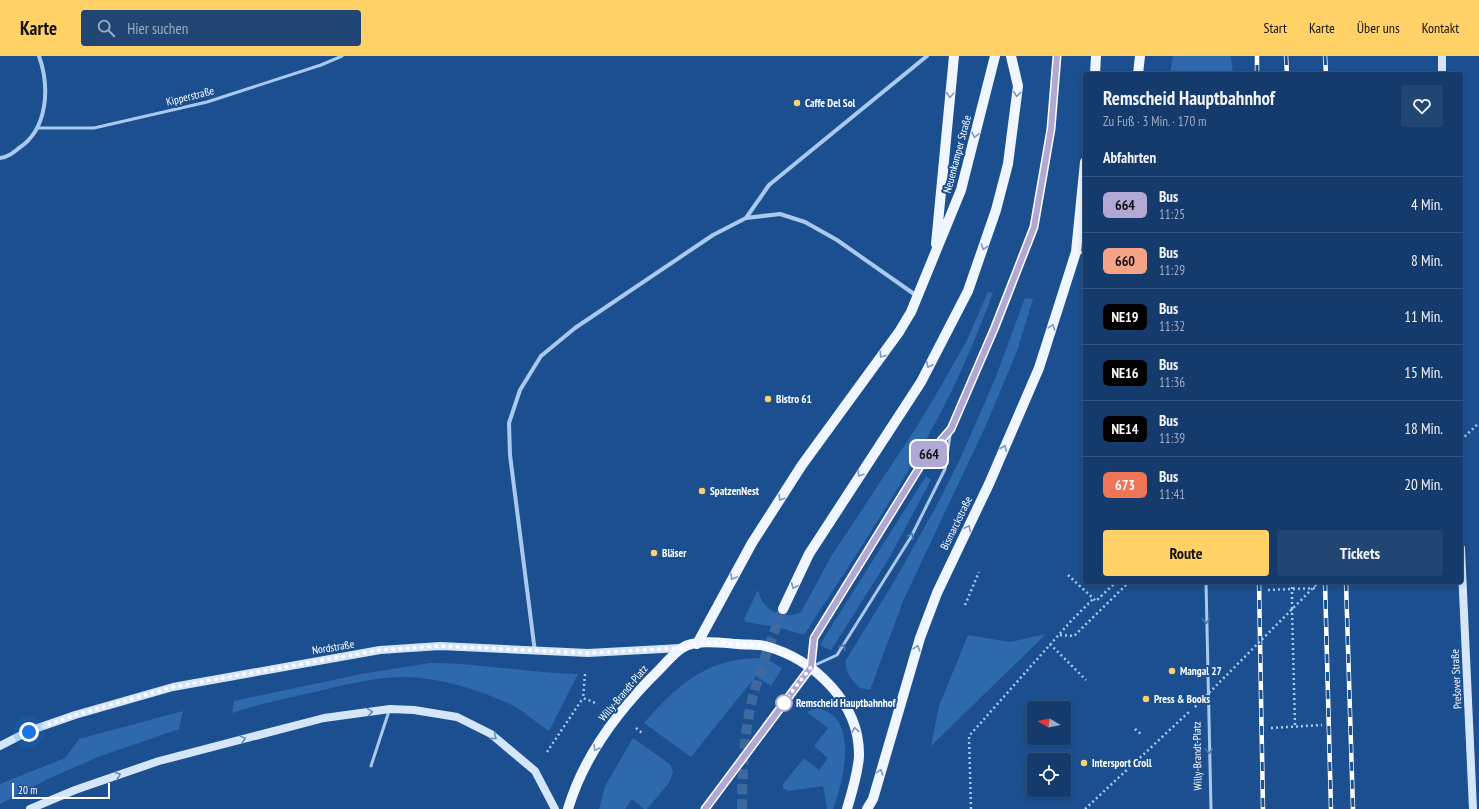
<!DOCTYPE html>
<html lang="de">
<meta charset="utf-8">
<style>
:root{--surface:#143b6b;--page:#214673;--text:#f1f3f6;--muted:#9dadc1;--line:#33557e;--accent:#ffd166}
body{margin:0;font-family:"PT Sans Narrow",sans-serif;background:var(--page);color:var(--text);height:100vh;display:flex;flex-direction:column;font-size:15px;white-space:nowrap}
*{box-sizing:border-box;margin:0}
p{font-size:13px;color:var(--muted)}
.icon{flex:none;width:22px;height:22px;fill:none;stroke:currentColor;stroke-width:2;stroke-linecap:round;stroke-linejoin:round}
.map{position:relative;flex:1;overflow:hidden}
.drawer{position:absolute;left:1083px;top:16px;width:380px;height:512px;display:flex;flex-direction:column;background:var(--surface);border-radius:4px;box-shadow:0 2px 6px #0003,0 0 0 1px var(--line)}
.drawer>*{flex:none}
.badge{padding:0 8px;border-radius:6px;font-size:14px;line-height:26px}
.needle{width:26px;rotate:279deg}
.tools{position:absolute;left:1027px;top:645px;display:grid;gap:8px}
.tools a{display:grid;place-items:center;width:44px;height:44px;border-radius:4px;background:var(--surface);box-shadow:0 2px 6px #0003,0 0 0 1px var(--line);font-size:20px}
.scale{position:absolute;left:12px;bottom:10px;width:98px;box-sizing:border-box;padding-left:4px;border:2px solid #fff;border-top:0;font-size:11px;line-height:14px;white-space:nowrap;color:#fff;-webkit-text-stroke:3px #1b4f8f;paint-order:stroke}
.you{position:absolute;width:20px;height:20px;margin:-10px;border:3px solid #fff;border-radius:50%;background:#1a73e8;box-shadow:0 0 0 6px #1a73e833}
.map>.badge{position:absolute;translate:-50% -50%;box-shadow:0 0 0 2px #fff}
h2{padding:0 20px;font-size:15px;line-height:36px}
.round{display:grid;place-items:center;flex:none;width:42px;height:42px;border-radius:4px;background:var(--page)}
.summary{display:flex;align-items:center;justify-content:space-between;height:68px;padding:0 20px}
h1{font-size:19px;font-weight:600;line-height:30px}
.button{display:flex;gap:8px;margin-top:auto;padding:8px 20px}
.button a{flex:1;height:46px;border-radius:4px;background:var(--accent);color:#111;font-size:16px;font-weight:600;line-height:46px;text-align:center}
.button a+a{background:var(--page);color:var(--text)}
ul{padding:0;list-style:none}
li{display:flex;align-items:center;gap:12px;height:56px;padding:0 20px;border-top:1px solid var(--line)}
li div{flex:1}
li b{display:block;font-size:15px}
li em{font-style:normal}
li .badge{min-width:44px;font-weight:700;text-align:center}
header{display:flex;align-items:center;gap:24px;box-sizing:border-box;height:56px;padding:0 20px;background:var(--accent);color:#111}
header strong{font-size:19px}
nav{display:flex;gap:22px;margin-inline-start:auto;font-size:14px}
.search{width:280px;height:36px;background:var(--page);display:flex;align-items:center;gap:10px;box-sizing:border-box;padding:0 14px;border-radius:4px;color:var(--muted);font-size:15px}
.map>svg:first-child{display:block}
.green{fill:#2e69ad}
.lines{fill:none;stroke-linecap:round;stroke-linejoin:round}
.primary-tunnel{stroke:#3d69a0;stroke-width:10;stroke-dasharray:10 5;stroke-linecap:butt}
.path{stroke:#a9c9ee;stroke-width:2.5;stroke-dasharray:2 3;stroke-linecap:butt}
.lane{stroke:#a9c9ee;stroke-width:3}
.street{stroke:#a9c9ee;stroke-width:4}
.secondary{stroke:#d6e6fa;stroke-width:8}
.primary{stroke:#f0f6ff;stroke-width:10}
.rail-casing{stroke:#fff;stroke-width:4.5}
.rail{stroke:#1b4f8f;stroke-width:3;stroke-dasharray:9;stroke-linecap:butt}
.path-bridge{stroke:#a9c9ee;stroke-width:2.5;stroke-dasharray:2 3;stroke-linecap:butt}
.oneway{stroke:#7b9ac1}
.oneway2{stroke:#4674ac}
.oneway3{stroke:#668bba}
.line-casing{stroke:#fff;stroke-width:9}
.line{stroke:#b1a9d4;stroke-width:6}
.walk{stroke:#fff;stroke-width:4;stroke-dasharray:0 7.2}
.poi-dot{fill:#ffd166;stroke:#1b4f8f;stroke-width:1.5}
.stop-dot{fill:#fff;stroke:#b1a9d4;stroke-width:2}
.labels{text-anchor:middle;stroke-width:4;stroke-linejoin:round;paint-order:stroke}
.street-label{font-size:11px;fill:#fff;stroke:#1b4f8f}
.poi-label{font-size:11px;font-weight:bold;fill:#fff;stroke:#1b4f8f;text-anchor:start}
.stop-label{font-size:11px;font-weight:bold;fill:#fff;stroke:#1b4f8f;text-anchor:start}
</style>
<header>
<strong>Karte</strong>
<div class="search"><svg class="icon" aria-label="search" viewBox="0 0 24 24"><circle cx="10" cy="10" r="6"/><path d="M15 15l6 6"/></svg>Hier suchen</div>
<nav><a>Start</a><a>Karte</a><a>Über uns</a><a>Kontakt</a></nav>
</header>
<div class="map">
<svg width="1479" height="753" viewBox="0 0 1479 753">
<rect width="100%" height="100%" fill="#1b4f8f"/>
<path class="green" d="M1173,0H1231L1233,18H1170Z
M988,236L993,237C978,276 962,316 942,354C901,432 852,505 804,579L777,571L745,566L744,563L758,534C762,554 783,565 801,556L832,499L918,369L949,316L967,284Z
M1025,242L1033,243L1017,295L987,367L904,543L870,634L860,632C852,625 844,615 846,604L895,524L937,449L960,403L995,323Z
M926,420L931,424L888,504L837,585L831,594L821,590V587Z
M1046,578L931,690L939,650L968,579L1010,586Z
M757,602L770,605L782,612L781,614L771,630L756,620L691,701L644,667C676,630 706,603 757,602Z
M430,607C480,607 528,617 578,618L549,675C537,667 526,657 514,650C481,634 442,622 405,621C375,621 344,629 315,636C287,642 259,648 232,657L234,645L361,618Z
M816,652C860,658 844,725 833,753H827L823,730L788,735L783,732V728L804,702L819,714L828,702L814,690L828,672L807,656Z
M183,655L179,673L98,701L48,723L0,748V728L65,702L79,683Z
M633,682L671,709L673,717L669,727L647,753H644L632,743L625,753H599L605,730Z"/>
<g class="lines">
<path class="primary-tunnel" d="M742,753C742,718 744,674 753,640C761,611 772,582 783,553"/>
<path class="path" d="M1461,384L1479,367
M1068,519L1096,545L1116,526
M1293,526V533
M1268,534L1318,532
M965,549L979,516
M1292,552L1295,670
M1060,579L1074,580L1129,526
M1050,588L1086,624
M585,618L583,642L598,648
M636,672L642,677
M1271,672L1322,669
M1135,673L1142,679
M547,696L583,642
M971,753L969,680L1071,565L1093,543
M1085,753L1190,655"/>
<path class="lane" d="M37,72H94L207,46L321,9L342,0
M1078,196L1085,197
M1206,526L1211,753
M811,610L814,582L924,404L951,373
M813,610L837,599L911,481L945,413L951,373L995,271L1033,171L1051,73L1057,0
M371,710L389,655
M705,753L809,614"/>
<path class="street" d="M0,102C8,101 13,97 19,92C48,73 50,31 39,0
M746,162L769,129L927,0
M535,596L510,399L509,367L520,334L541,300L575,272L713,179L746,162L780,158L805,166L837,184L917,240"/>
<path class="secondary" d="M1442,0V18
M1461,492L1473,753
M0,690L29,675L75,659L173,631L380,594L440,590L588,597L681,592
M30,753L75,734L159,705L324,662L390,653L414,654L457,661L491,678L535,715L555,753"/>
<path class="primary" d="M1095,18L1096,0
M1138,18L1140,0
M936,188L954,0
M783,553L809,498L921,326L968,235L996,154L1008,108L1018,30L1011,0
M697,588L752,487L802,409L899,276L911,256L961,134L995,0
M568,753C584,699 620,652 660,613C667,606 674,597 682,592C696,583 722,587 738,588C747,589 757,588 765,590C814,603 860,647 859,700C858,717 852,736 847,753
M867,753L873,743L920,582L937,537L989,428L1039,312L1076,196L1085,106"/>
<g class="rail-casing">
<path id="rail" d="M1286,0L1287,18
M1325,0L1326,18
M1257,18V0
M1259,526L1263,753
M1325,526L1331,753
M1346,526L1353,753"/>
</g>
<use href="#rail" class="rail"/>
<path class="path-bridge" d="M1292,526V552
M1195,651L1319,526"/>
</g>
<defs><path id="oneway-chevron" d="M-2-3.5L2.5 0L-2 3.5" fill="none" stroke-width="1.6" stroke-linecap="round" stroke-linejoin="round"/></defs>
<g class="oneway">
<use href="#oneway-chevron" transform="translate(1017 38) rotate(96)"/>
<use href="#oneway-chevron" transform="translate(950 39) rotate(95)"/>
<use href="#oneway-chevron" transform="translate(975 79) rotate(103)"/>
<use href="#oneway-chevron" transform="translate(984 191) rotate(109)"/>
<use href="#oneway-chevron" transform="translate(1052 271) rotate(-72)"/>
<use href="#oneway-chevron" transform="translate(882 299) rotate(126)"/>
<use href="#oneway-chevron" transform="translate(929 309) rotate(117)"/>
<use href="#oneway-chevron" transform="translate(1004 392) rotate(-67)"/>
<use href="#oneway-chevron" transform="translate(860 418) rotate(123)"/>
<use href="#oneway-chevron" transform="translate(781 442) rotate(123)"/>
<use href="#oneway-chevron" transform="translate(968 472) rotate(-64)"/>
<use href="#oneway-chevron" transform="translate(733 521) rotate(119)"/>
<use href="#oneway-chevron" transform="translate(794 530) rotate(115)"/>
<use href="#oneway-chevron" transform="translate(917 592) rotate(-73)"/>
<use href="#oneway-chevron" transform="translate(855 674) rotate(-101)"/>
<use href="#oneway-chevron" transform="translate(596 692) rotate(121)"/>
<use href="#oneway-chevron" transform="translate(880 716) rotate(-74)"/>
</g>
<g class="oneway2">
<use href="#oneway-chevron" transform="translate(911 480) rotate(-61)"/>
<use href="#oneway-chevron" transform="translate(1206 565) rotate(89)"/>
<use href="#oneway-chevron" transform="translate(843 591) rotate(-58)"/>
<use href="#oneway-chevron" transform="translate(1209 695) rotate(89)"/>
</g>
<g class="oneway3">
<use href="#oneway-chevron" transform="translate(370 656) rotate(-8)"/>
<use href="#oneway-chevron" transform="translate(494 681) rotate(37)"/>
<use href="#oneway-chevron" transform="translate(243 683) rotate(-15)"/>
<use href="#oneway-chevron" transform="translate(118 719) rotate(-19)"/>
</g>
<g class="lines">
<g class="line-casing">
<path id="line" d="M705,753L811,611L814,582L924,404L951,373L995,271L1034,171L1051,73L1057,0"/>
</g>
<use href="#line" class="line"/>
<path class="walk" d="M29,676L75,659L173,631L380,594L440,590L588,597L681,592L697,588L724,587L765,590L793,601L811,611L781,650L784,647"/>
</g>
<g class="poi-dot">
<circle cx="797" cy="47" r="4"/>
<circle cx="768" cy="343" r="4"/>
<circle cx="702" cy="435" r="4"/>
<circle cx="654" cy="497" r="4"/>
<circle cx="1172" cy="615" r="4"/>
<circle cx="1146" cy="643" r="4"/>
<circle cx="1084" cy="707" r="4"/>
</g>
<circle class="stop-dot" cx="784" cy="647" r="8"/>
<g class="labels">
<g class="street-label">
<text transform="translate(190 40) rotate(-14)" y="4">Kipperstraße</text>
<text transform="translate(957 98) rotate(-75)" y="4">Neuenkamper Straße</text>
<text transform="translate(956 467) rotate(-64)" y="4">Bismarckstraße</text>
<text transform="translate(333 591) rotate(-9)" y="4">Nordstraße</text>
<text transform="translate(1456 623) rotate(-93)" y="4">Prešover Straße</text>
<text transform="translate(623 637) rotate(-50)" y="4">Willy-Brandt-Platz</text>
<text transform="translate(1197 700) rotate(-91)" y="4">Willy-Brandt-Platz</text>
</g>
<g class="poi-label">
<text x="805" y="51">Caffe Del Sol</text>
<text x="776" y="347">Bistro 61</text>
<text x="710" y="439">SpatzenNest</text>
<text x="662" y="501">Bläser</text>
<text x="1180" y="619">Mangal 27</text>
<text x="1154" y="647">Press &amp; Books</text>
<text x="1092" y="711">Intersport Croll</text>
</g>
<g class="stop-label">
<text x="796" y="651">Remscheid Hauptbahnhof</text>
</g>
</g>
</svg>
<div class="tools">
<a><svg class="needle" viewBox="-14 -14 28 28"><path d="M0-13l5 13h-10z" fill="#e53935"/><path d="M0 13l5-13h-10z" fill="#9dadc1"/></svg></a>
<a><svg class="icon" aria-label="locate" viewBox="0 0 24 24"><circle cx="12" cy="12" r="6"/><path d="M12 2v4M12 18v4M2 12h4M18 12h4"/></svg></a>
</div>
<div class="scale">20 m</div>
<div class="you" style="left:29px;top:676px"></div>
<b class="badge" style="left:929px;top:398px;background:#b1a9d4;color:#111">664</b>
<section class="drawer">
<div class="summary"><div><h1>Remscheid Hauptbahnhof</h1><p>Zu Fuß · 3 Min. · 170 m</p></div><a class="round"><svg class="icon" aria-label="heart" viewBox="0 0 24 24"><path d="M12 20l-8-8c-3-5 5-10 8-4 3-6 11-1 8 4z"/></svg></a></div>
<h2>Abfahrten</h2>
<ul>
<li><span class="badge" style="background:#b1a9d4;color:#111">664</span><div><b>Bus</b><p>11:25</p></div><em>4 Min.</em></li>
<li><span class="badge" style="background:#f5a488;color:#111">660</span><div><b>Bus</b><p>11:29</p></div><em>8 Min.</em></li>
<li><span class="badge" style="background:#000;color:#fff">NE19</span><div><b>Bus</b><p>11:32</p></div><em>11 Min.</em></li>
<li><span class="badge" style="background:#000;color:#fff">NE16</span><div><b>Bus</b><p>11:36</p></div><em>15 Min.</em></li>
<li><span class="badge" style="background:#000;color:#fff">NE14</span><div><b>Bus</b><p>11:39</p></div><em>18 Min.</em></li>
<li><span class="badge" style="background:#ee7656;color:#fff">673</span><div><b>Bus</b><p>11:41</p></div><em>20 Min.</em></li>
</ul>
<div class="button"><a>Route</a><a>Tickets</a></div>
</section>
</div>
